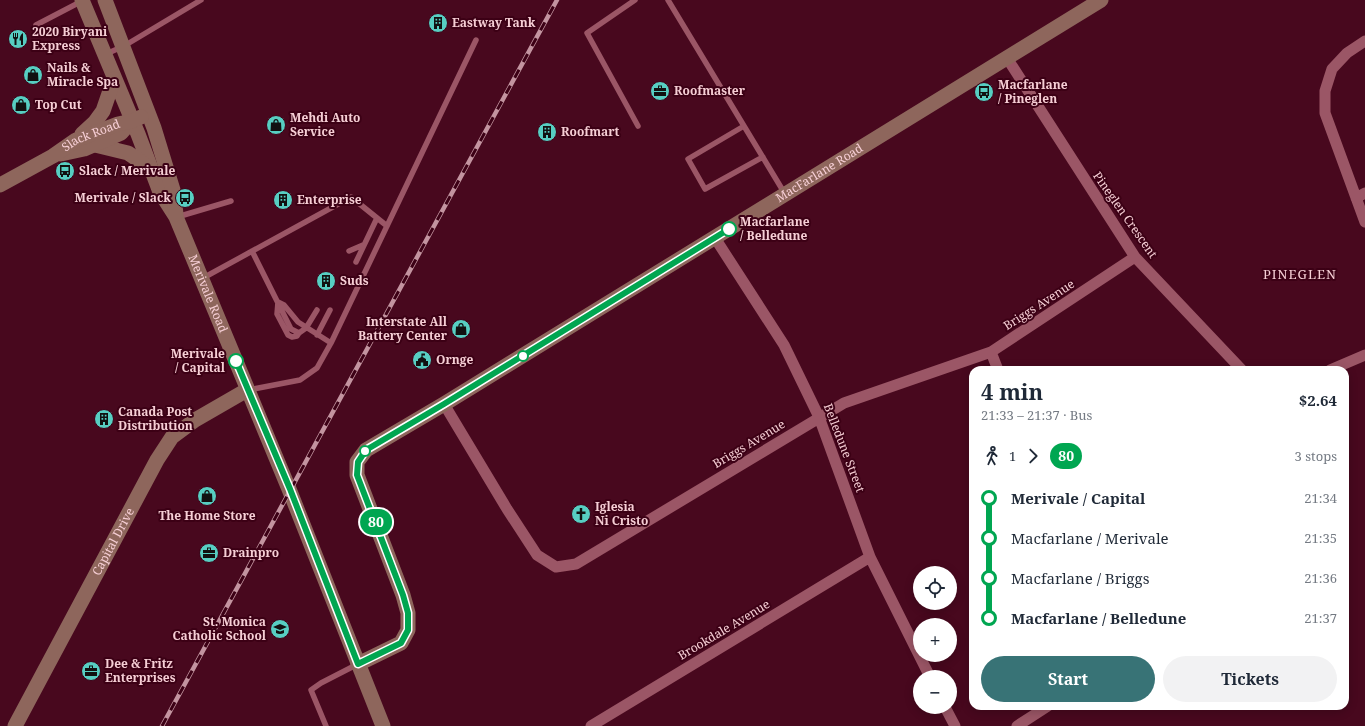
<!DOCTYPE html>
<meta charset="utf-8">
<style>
:root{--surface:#fff;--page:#f2f2f3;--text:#1f2937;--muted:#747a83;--accent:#387376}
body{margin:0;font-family:"Noto Serif",serif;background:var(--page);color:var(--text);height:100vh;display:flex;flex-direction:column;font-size:15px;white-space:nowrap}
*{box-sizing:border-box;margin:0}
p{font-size:13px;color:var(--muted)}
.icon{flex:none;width:22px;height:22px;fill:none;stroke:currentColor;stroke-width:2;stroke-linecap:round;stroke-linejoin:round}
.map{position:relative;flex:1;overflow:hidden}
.panel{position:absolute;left:969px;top:366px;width:380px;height:344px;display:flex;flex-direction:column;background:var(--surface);border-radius:12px;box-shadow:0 2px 10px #0003}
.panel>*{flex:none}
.badge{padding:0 8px;border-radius:13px;font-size:14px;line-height:26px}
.tools{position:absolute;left:913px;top:566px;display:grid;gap:8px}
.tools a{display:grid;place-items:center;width:44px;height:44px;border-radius:50%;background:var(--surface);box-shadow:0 2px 10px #0003;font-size:20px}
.map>.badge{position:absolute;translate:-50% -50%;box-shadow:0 0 0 2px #fff}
.legs{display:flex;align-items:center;gap:6px;height:44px;padding:0 12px;font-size:13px}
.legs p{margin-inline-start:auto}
.head{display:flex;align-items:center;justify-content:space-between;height:68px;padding:0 12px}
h1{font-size:22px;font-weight:700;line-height:30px}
.button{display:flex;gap:8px;margin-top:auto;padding:8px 12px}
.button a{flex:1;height:46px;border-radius:24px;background:var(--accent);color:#fff;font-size:16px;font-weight:700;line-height:46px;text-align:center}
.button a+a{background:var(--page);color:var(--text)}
ul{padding:0 12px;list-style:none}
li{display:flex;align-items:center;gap:14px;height:40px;font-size:15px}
li i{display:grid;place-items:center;width:6px;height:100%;margin:0 5px;background:currentColor}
li i::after{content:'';width:10px;height:10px;margin:-5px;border:3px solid;border-radius:50%;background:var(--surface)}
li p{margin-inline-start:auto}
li:first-child i{background:linear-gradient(#0000 50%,currentColor 0)}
li:last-child i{background:linear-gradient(currentColor 50%,#0000 0)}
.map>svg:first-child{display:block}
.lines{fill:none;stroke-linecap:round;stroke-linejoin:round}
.lane{stroke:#9b5666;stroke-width:5.5}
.street{stroke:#9b5666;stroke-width:11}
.secondary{stroke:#8e665c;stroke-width:15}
.rail-casing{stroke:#c394a0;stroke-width:4.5}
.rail{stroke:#3c0015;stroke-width:3;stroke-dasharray:9;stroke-linecap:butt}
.line-1-casing{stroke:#fff;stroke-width:9}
.line-1{stroke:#00a651;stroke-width:6}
.stop-1-dot{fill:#fff;stroke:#00a651;stroke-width:2}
.labels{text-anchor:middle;stroke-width:4;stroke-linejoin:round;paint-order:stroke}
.poi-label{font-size:12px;font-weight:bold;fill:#f6ced5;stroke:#3c0015;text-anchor:start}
.street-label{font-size:12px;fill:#f6ced5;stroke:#3c0015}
.stop-label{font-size:12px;font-weight:bold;fill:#f6ced5;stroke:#3c0015;text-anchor:start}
.neighbourhood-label{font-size:13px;letter-spacing:1px;fill:#f6ced5;stroke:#3c0015}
</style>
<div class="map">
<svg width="1365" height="726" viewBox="0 0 1365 726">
<rect width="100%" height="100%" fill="#48081e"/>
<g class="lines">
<path class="lane" d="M635,0L587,33L638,126
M668,0L744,126
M36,25L82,1
M106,54L124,46L201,0
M763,157L705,189L688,159L744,126L785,194
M177,217L231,201
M252,251L291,329L299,333L306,328L317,310
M349,251L363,245
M356,262L377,218
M203,278L351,197L387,226
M299,333L297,336L292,337L288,335L277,314L278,302L284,305L298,322L331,343
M317,335L330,310
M248,390L300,380L317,368L331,343L476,40
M326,726L311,690L321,683L358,664"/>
<path class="street" d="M1365,41L1347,53L1332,69L1325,91V113L1365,222
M1007,58L1135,257L1242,370
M1356,198L1365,193
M715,238L784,345L819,417L870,557L930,677
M991,352L998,370
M1330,370L1365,355
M444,404L507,509L537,555L556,567L576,564L844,403L991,352L1135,257
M945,707L955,726
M591,726L870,557
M1017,726L1048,706"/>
<g class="secondary">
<path id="s1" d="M82,0L138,134L160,192L176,217L289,489L383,726"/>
<path d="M105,0L154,128L173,190L176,214"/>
<path d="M82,134L95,122L103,111L114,79"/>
<path d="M95,145L128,153L150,168"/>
<path d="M61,154L84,149L121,133L130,123"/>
<path id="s2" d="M0,185L53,156L76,140L118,124L132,121L141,117"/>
<path id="s3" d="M358,664L401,643L408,630V613L403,595L357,475V462L366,450L444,404L1101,0"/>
<path id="s4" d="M15,726L157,460L172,437L195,420L247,390"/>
</g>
<g class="rail-casing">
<path id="rail" d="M162,726L557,0"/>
</g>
<use href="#rail" class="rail"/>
</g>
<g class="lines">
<g class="line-1-casing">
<path id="line-1" d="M236,361L290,489L358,664L401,643L408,630V613L403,595L357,475L358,462L366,450L444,404L729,229"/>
</g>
<use href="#line-1" class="line-1"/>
</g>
<defs>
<g id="building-disc" transform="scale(1)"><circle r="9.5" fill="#57cec2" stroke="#3c0015"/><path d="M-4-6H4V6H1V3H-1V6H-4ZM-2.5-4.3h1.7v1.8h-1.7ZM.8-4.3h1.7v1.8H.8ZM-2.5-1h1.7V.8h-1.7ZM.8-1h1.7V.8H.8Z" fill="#111"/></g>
<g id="restaurant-disc" transform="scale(1)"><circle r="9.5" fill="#57cec2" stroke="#3c0015"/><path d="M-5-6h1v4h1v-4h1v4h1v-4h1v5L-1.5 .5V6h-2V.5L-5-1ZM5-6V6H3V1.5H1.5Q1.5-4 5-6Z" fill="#111"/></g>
<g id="shop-disc" transform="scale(1)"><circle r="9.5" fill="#57cec2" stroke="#3c0015"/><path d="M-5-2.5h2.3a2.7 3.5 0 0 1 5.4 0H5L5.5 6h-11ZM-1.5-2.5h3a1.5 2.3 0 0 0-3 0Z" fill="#111"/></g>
<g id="office-disc" transform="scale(1)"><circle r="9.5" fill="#57cec2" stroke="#3c0015"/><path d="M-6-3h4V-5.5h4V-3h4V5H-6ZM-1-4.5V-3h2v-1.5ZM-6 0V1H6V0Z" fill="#111"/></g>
<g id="bus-disc" transform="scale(1)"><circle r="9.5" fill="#57cec2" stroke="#3c0015"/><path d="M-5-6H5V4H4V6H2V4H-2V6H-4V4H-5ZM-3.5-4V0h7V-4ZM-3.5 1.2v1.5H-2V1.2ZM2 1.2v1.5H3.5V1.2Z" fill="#111"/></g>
<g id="civic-disc" transform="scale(1)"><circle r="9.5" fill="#57cec2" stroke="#3c0015"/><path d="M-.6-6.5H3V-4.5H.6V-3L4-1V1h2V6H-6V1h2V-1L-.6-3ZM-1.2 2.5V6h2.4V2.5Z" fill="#111"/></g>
<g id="church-disc" transform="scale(1)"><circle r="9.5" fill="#57cec2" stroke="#3c0015"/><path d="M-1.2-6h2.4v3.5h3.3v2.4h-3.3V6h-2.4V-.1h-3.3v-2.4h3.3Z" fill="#111"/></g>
<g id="school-disc" transform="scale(1)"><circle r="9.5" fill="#57cec2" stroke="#3c0015"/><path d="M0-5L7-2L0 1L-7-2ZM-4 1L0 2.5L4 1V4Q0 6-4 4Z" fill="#111"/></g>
</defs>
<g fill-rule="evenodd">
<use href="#building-disc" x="438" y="23"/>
<use href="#restaurant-disc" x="18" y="39"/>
<use href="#shop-disc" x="33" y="75"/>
<use href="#office-disc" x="660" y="91"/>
<use href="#bus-disc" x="984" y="92"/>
<use href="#shop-disc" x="21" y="105"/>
<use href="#shop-disc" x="276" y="125"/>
<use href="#building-disc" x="547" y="132"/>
<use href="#bus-disc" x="65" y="171"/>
<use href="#bus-disc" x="185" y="198"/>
<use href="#building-disc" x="283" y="200"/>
<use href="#building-disc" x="326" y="281"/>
<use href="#shop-disc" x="461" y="329"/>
<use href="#civic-disc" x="422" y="360"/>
<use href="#building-disc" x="104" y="419"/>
<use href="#shop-disc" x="207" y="496"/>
<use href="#church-disc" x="581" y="514"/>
<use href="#office-disc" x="209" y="553"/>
<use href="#school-disc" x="280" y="629"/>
<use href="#office-disc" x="91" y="671"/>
</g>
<g class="stop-1-dot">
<circle cx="729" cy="229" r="7"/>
<circle cx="523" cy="356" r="5"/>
<circle cx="236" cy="361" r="7"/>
<circle cx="365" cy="451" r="5"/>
</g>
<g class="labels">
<g class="poi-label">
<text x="452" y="27">Eastway Tank</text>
<text x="32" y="36">2020 Biryani<tspan x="32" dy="14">Express</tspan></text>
<text x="47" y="72">Nails &amp;<tspan x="47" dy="14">Miracle Spa</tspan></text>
<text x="998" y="89">Macfarlane<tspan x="998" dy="14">/ Pineglen</tspan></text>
<text x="674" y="95">Roofmaster</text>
<text x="35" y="109">Top Cut</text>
<text x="290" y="122">Mehdi Auto<tspan x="290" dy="14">Service</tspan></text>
<text x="561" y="136">Roofmart</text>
<text x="79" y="175">Slack / Merivale</text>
<text x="171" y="202" text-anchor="end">Merivale / Slack</text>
<text x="297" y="204">Enterprise</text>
<text x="340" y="285">Suds</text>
<text x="447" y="326" text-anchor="end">Interstate All<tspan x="447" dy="14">Battery Center</tspan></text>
<text x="436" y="364">Ornge</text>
<text x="118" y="416">Canada Post<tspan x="118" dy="14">Distribution</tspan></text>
<text x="595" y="511">Iglesia<tspan x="595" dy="14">Ni Cristo</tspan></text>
<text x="207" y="520" text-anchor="middle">The Home Store</text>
<text x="223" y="557">Drainpro</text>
<text x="266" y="626" text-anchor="end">St. Monica<tspan x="266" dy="14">Catholic School</tspan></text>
<text x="105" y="668">Dee &amp; Fritz<tspan x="105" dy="14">Enterprises</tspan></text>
</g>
<g class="street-label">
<text dy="4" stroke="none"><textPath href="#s2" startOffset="104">Slack Road</textPath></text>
<text dy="4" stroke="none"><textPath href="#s3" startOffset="786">MacFarlane Road</textPath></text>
<text transform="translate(1125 215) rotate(55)" y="4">Pineglen Crescent</text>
<text dy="4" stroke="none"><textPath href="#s1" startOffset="320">Merivale Road</textPath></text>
<text transform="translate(1039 305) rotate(-33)" y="4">Briggs Avenue</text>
<text transform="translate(749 444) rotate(-31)" y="4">Briggs Avenue</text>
<text transform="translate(844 448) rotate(69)" y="4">Belledune Street</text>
<text dy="4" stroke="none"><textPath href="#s4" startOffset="209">Capital Drive</textPath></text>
<text transform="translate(724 630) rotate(-31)" y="4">Brookdale Avenue</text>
</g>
<g class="stop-label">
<text x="740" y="226">Macfarlane<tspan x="740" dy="14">/ Belledune</tspan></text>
<text x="225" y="358" text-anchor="end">Merivale<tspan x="225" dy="14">/ Capital</tspan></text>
</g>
<g class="neighbourhood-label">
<text x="1300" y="279">PINEGLEN</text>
</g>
</g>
</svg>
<div class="tools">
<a><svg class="icon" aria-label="locate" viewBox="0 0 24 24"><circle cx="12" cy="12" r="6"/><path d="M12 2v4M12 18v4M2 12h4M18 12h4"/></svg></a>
<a>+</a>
<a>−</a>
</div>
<b class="badge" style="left:376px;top:522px;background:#00a651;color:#fff">80</b>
<section class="panel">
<div class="head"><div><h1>4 min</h1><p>21:33 – 21:37 · Bus</p></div><b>$2.64</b></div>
<div class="legs"><svg class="icon" aria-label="walk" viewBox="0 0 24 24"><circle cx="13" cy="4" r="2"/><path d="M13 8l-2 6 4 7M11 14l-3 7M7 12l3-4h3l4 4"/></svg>1<svg class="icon" aria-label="forward" viewBox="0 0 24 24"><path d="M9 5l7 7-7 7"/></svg><b class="badge" style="background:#00a651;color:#fff">80</b><p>3 stops</p></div>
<ul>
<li><i style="color:#00a651"></i><b>Merivale / Capital</b><p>21:34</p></li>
<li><i style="color:#00a651"></i><span>Macfarlane / Merivale</span><p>21:35</p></li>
<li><i style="color:#00a651"></i><span>Macfarlane / Briggs</span><p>21:36</p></li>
<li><i style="color:#00a651"></i><b>Macfarlane / Belledune</b><p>21:37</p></li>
</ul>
<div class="button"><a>Start</a><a>Tickets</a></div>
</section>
</div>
